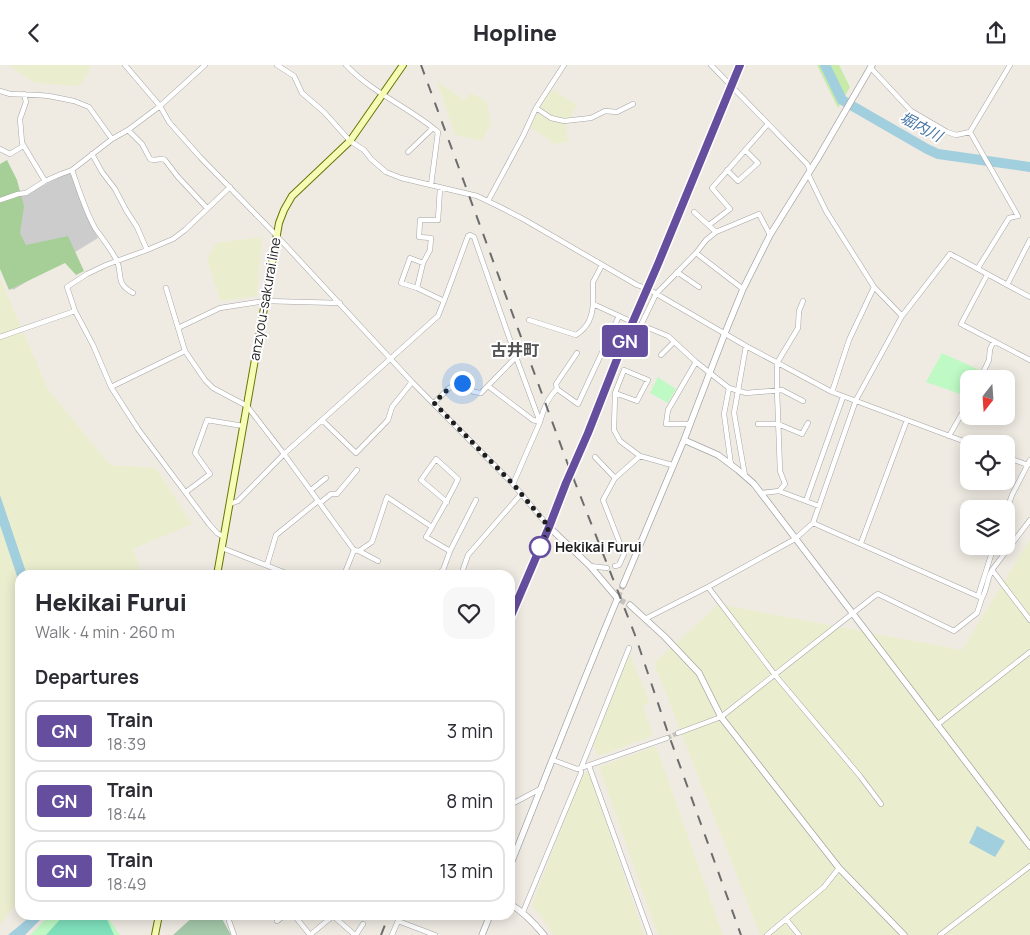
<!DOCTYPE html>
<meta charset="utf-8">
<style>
:root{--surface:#fff;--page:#f7f7f7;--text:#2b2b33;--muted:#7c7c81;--line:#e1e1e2}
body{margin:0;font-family:Manrope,"Noto Sans JP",sans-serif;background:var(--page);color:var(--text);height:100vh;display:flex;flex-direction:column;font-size:19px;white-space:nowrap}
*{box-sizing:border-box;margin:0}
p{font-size:16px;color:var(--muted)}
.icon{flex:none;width:28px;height:28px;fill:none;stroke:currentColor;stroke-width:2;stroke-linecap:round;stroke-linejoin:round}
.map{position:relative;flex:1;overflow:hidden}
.drawer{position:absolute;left:15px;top:505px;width:500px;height:350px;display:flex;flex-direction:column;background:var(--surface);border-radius:15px;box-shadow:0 2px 12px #0003}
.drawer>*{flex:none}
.badge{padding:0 10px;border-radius:4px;font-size:18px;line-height:32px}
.needle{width:32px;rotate:197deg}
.controls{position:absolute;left:960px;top:305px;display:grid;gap:10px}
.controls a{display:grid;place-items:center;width:55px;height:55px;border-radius:10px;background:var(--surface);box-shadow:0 2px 12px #0003;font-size:25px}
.you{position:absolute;width:25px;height:25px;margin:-12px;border:4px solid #fff;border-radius:50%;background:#1a73e8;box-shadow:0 0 0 8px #1a73e833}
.map>.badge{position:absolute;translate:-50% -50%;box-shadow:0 0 0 2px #fff}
h2{padding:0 20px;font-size:19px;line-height:45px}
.round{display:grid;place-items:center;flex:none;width:52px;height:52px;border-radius:15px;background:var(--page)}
.headline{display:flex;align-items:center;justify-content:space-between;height:85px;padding:0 20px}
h1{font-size:24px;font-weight:800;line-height:38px}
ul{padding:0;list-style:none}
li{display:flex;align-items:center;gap:15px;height:62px;margin:0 10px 8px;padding:0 10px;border:2px solid var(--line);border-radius:15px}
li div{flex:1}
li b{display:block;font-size:19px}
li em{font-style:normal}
li .badge{min-width:55px;font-weight:700;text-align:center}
header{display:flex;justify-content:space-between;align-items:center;height:65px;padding:0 20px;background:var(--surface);font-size:22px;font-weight:800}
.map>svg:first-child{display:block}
.religious{fill:#ccc}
.farmland{fill:#ebeece}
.grass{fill:#c7eaa8}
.forest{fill:#a6cf97}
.cemetery{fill:#a4c8aa}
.park{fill:#bffac5}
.pitch{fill:#7fe0bc}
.water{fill:#a2cfde}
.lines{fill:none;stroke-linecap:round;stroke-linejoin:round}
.river{stroke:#a2cfde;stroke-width:10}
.minor-tunnel{stroke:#c5c2bc;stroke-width:4.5;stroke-dasharray:4.5 2;stroke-linecap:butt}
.tertiary-tunnel{stroke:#c5c2bc;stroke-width:5.5;stroke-dasharray:5.5 3;stroke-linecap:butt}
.minor-casing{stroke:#a5a5a5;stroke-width:5.5}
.tertiary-casing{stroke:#a5a5a5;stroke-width:7}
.secondary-casing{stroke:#687603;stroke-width:8}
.minor{stroke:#fff;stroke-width:4.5}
.tertiary{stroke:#fff;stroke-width:5.5}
.secondary{stroke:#f6fbb6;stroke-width:6}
.rail{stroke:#6c6c6c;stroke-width:2;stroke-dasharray:10 10;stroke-linecap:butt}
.line-casing{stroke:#fff;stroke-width:11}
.line{stroke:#654e9e;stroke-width:8}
.walk{stroke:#1e1e1e;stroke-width:5;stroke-dasharray:0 9}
.stop-dot{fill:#fff;stroke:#654e9e;stroke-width:2.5}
.labels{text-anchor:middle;stroke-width:4;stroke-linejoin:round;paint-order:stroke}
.street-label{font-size:14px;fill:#1e1e1e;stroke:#fff}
.stop-label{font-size:14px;font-weight:bold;fill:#1e1e1e;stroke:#fff;text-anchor:start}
.water-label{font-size:15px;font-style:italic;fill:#4575a7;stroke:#fff}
.quarter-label{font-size:16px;font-weight:bold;fill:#515151;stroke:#fff}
</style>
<header><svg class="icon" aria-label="back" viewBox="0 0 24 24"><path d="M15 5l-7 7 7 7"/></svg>Hopline<svg class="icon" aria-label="share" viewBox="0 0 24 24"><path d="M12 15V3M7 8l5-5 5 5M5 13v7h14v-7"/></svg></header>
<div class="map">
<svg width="1030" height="870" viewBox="0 0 1030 870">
<rect width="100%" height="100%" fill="#efebe3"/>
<path class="religious" d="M68,108L71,110L85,148L98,173L13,225L0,191V139L26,129Z"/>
<path class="farmland" d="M9,0H90L89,8L79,21L35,18Z
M437,16L464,35L471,28L486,36L491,59L482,76L455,70Z
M552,24L577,40L570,53H560L551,50L540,42Z
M536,47L551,56L566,59L568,77L555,79L530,62Z
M262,172L257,231L220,236L207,194L216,178Z
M0,213L48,324L110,400L156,403L192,459L133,484L142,510H20V833L0,860Z
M1030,474V870H760L654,598L719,539L962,585Z
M629,588L650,638L643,640L653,671L598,691L592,678Z
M656,681L723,870H658L599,702Z
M589,707L644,870H554L548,861L532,840L582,709Z"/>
<path class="grass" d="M817,0H839L850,22L838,43Z"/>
<path class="forest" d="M7,95L17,115L24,141L20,168L26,180L68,171L84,206L76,210L65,198L9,225L0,204V99Z"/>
<path class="cemetery" d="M195,850H220L231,870H173Z"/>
<path class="park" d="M942,288L984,307L980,314H969V332L926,317Z
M658,312L676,324L668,338L650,328Z
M50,850H106L120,870H30Z"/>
<path class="pitch" d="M64,850H105L114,870H46Z"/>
<path class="water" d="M0,430L27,510H20V520L0,460Z
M977,761L1005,776L995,792L969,778Z
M32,850H45L25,870H8Z"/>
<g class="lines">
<path class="river" d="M825,0L842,35L927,84L938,89L1030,102"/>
<path class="minor-tunnel" d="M667,673L678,668"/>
<path class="tertiary-tunnel" d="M618,532L623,520
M620,535L630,540"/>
<g class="minor-casing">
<path id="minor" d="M125,0L160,41L169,57L200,92L276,170L412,317L513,419L549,462
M277,0L294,11L302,28L324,47L350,76L364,85L371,94L386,107L401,113L477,131L502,143L525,155L637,220L648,224L746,281L832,327L971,379
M346,0C372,28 409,42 438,67L431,120
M711,0L807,99L810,105
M870,2L911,46L947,67L956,70L970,67L1010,0
M0,26L10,29L38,30L49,31L74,36L89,42L112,74
M24,29L26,37L20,54L22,78L45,116
M536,43L551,53L564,56L591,53L605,46L617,47L633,39
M128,65L142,79L150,94L153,95L162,94L165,95L178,112L207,143
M970,67L1018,151L1009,153L978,203
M0,84L10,89L23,81
M408,87L433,63
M92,89L102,107L115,124L126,145L137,162L147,185
M727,105L738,116L758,98L745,85
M808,109L826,146L874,222L902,251
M0,135L18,129L26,128L45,116L61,109L72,105
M488,136L523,71L536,43L564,0
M694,147L716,167
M709,160L730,144L712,123L768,59
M770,170L759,149L716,167L706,175L696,188L656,229L641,260L668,271L696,297L729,323L746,328L782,325L803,336
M696,188L743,224
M423,198L410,193L401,218L417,223L444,236
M602,200L593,217V239L628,255
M677,207L699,222
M987,210L961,259L1030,295
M1007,220L1030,175
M166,223L185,286L205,315L213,323L247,341L284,389L351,481L354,485L344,510
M417,223L423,198L430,185L431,173L419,172L420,155H438L440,123
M133,228C115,218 123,211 117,196C111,184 102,173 95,163C85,145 79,125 72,105L112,74L128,65L160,41L205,0
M529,255L576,270C588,262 592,253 593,239
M178,263L220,243L265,236L340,238
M0,272L75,246
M577,288L556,319L557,324L578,339L619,251
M661,290L674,277
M980,314L989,295L990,284L994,276
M488,321L533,355L540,357C543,345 548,332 557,324
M111,322L185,286
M729,323L724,349L731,400
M832,327L849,275L874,222
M615,328L637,336L648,315L624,305L615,328L614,365L620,376L640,391
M434,338L449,323L462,318L474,327L481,328L516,292
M322,355L356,388L388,355L392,342L412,317
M689,359H666L668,345L696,297
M758,359H778L802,369L808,358
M949,371L969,336
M595,392L615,413
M1006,392L1028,400
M745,411L734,348L746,281
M311,425L326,413
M779,426L785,419L780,406L777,325V298L798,263L799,246L803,236
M186,427L210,409L195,388L207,355L243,361
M761,428L779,426L819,441
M806,436L843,332
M320,438L331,429H337L357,405
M230,439L238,436L284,389L438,251L444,236L468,171L470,170L474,172L516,292L540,357L513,419
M1006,447L1012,430L1030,395
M432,462L426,472L450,486
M224,472L217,468L209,459L138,364L111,322L93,280L75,246L67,222L87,209L106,200L147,185L173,174L185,165L230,122
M861,478L907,355
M222,483L291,510
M354,485L359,486L372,477L387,432L432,462C441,446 450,431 458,414L436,394L421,415L447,437
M359,486L378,496
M267,500L276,470L318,436
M590,501L607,503
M615,501L619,500L624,489L603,435L615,413L640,391L672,400
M992,505L1030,555
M437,510L443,505L450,486L476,435
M461,510L468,490L521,429
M708,522L775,610L860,711L881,739
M978,531L994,481
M982,533C987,525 987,514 992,505L1030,455
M645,554L708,522L795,474L813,458L856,335L902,251L950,189C977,203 1003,218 1030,232
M937,660L1030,587
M678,668L721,652L876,530L878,529L954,566L977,548L982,533L813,458
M553,695L577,704L581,703L667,673
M589,701L650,870
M510,740L542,723
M523,847L581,708V703L629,583
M227,850L234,870
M294,850L310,870
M333,851L355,870
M786,854L799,870
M277,856L285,850
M310,870L334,850
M356,870L363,859
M392,870L398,856L435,870
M767,870L824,822L839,803
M940,870L1030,801"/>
</g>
<g class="tertiary-casing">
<path id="tertiary" d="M684,375L718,390L738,405L754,419L1030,781
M549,462L590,501L618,534
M623,520L684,375L725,268L743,224L770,170L818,93L872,0
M630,540L665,572L699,608L721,652L839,803L904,870
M510,801C546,711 581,621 618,532
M510,839C524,847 534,858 544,870
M482,870L490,850"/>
</g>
<g class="secondary-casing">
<path id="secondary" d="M217,510L279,158L284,145L292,131L350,76L403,0
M155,870L159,850"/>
</g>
<use href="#minor" class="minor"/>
<use href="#tertiary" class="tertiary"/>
<use href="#secondary" class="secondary"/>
<path class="rail" d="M421,0L567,397L635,570L667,665L741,870
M510,553L549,462L566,418L588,368L621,284L658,199L740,0
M381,870L389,850"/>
</g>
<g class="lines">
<g class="line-casing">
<path id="line" d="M510,553L549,462L566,418L588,368L621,284L658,199L740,0"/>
</g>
<use href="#line" class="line"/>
<path class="walk" d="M462,318L449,323L434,338L513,419L549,462L540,482"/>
</g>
<circle class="stop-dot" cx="540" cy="482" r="10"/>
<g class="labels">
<g class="street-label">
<text transform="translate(265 234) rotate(-80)" y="5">anzyou-sakurai line</text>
</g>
<g class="stop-label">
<text x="555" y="487">Hekikai Furui</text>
</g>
<g class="water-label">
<text transform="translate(921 62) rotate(28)" y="5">堀内川</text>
</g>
<g class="quarter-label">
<text x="515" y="291">古井町</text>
</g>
</g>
</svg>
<div class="controls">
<a><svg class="needle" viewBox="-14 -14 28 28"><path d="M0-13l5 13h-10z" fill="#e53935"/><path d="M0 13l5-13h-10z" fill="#7c7c81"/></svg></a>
<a><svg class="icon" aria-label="locate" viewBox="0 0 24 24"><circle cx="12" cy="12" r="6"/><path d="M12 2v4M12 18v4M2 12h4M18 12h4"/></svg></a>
<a><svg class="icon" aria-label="layers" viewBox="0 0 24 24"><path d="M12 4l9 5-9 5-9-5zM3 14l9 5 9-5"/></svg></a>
</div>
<div class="you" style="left:462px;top:318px"></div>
<b class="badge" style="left:625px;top:276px;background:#654e9e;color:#fff">GN</b>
<section class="drawer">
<div class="headline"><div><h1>Hekikai Furui</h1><p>Walk · 4 min · 260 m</p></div><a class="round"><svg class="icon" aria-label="heart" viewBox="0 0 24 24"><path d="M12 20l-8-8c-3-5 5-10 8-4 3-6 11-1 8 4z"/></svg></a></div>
<h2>Departures</h2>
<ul>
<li><span class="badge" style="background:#654e9e;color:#fff">GN</span><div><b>Train</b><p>18:39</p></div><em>3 min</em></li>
<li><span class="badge" style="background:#654e9e;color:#fff">GN</span><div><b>Train</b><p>18:44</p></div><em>8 min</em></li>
<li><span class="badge" style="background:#654e9e;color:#fff">GN</span><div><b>Train</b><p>18:49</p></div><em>13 min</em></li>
</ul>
</section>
</div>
